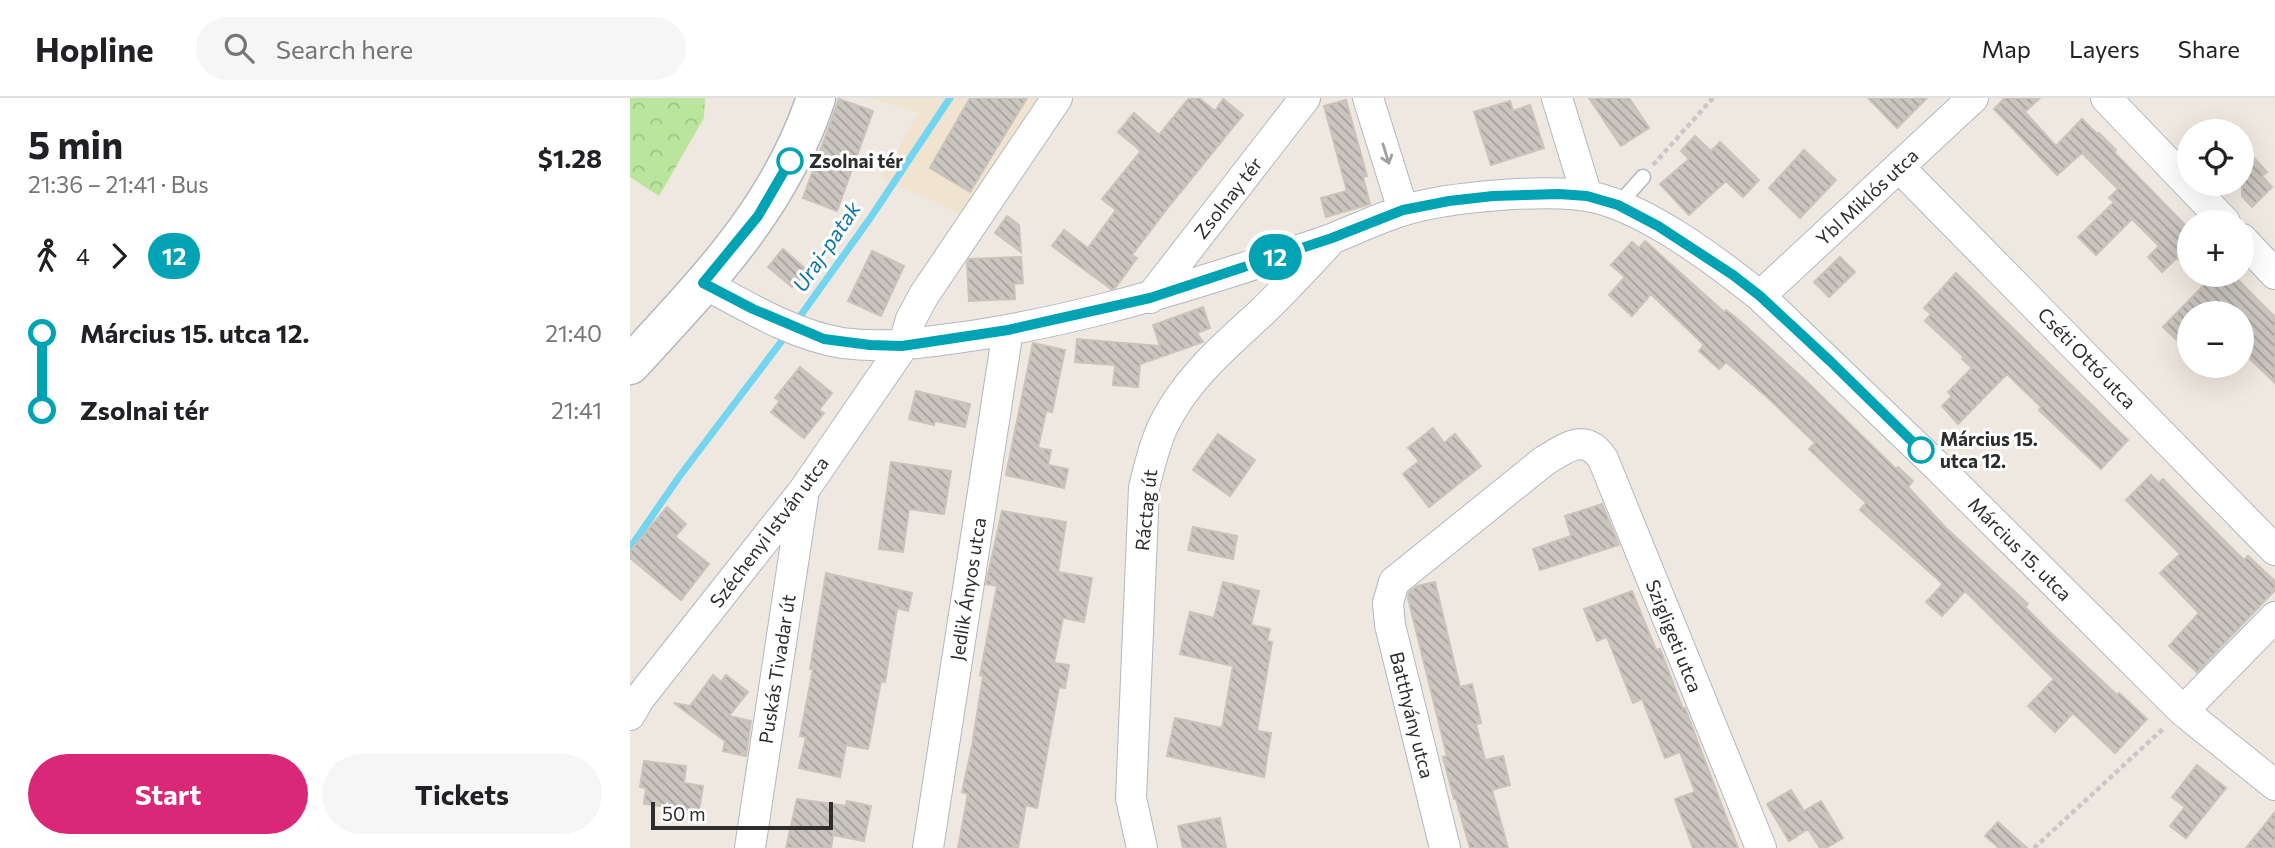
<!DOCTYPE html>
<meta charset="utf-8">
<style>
:root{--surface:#fff;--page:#f6f6f6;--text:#202124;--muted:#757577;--line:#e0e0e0;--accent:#db2777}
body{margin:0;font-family:Commissioner,sans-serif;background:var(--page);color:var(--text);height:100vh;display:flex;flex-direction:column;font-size:26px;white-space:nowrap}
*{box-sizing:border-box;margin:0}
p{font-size:23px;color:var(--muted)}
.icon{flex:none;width:38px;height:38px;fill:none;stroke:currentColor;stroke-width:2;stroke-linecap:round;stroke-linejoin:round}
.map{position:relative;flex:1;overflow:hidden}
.panel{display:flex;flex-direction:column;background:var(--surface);width:630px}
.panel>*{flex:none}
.badge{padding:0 14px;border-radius:23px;font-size:24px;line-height:46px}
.fabs{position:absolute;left:1547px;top:21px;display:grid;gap:14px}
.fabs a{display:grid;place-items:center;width:77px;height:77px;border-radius:50%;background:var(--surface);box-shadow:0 7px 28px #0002;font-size:35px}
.scale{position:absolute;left:21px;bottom:18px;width:182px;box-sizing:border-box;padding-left:7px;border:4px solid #2d2d2d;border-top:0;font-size:19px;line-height:24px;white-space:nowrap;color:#2d2d2d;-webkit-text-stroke:5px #fff;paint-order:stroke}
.map>.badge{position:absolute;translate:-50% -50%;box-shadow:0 0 0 4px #fff}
.legs{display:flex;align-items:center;gap:10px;height:77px;padding:0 28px;font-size:23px}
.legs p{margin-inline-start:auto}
.headline{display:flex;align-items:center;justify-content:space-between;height:119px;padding:0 28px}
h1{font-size:38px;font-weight:700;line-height:52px}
.button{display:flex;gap:14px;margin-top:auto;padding:14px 28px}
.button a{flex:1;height:80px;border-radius:42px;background:var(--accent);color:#fff;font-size:28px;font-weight:700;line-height:80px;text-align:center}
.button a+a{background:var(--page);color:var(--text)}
ul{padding:0 28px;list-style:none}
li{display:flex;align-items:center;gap:24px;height:77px;font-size:26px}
li i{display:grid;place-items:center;width:10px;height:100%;margin:0 9px;background:currentColor}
li i::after{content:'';width:18px;height:18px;margin:-9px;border:5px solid;border-radius:50%;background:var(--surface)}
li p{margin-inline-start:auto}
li:first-child i{background:linear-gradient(#0000 50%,currentColor 0)}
li:last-child i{background:linear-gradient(currentColor 50%,#0000 0)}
header{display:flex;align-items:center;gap:42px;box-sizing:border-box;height:98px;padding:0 35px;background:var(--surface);border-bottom:2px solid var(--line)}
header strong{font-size:33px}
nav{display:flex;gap:38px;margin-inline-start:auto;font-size:24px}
.search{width:490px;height:63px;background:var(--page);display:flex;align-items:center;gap:18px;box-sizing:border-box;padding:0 24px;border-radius:38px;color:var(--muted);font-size:26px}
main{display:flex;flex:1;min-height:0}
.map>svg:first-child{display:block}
.education{fill:#f0e4d0}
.forest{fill:url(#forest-crowns)}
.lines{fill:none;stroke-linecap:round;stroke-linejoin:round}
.stream{stroke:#73d5f0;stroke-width:7}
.building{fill:url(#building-back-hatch);stroke:#cbc3b9;stroke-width:2}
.lane-casing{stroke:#b3b7c1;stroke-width:17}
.street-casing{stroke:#b3b7c1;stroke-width:32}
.secondary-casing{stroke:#b3b7c1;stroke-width:41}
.path{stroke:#c8c8c8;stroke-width:4.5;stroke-dasharray:5 3.5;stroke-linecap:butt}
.lane{stroke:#fff;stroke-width:14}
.street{stroke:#fff;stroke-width:30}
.secondary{stroke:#fff;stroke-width:38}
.oneway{stroke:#a0a0a0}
.line-1-casing{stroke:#fff;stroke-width:16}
.line-1{stroke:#00a3b4;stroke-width:10}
.stop-1-dot{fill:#fff;stroke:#00a3b4;stroke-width:3.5}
.labels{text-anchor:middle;stroke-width:6;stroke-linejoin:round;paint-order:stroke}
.stop-label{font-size:19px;font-weight:bold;fill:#2d2d2d;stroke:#fff;text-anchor:start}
.street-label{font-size:19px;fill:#2d2d2d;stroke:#fff}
.water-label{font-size:21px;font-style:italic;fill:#0c76a2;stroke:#fff}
</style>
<header>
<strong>Hopline</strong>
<div class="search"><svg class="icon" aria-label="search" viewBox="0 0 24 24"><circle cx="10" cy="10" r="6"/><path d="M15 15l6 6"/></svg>Search here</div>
<nav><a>Map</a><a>Layers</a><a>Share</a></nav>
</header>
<main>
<section class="panel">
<div class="headline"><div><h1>5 min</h1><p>21:36 – 21:41 · Bus</p></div><b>$1.28</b></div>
<div class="legs"><svg class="icon" aria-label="walk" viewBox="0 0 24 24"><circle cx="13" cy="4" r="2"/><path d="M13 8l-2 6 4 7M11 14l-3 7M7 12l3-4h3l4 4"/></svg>4<svg class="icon" aria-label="forward" viewBox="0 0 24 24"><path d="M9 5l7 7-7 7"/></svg><b class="badge" style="background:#00a3b4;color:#fff">12</b></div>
<ul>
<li><i style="color:#00a3b4"></i><b>Március 15. utca 12.</b><p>21:40</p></li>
<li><i style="color:#00a3b4"></i><b>Zsolnai tér</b><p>21:41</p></li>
</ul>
<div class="button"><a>Start</a><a>Tickets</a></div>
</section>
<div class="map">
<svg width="1645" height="750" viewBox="0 0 1645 750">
<defs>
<pattern id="forest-crowns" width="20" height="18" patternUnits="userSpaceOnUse" patternTransform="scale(1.75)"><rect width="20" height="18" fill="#b9e59d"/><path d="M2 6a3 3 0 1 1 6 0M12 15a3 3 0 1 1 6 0" fill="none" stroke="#9fc588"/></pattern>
<pattern id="building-back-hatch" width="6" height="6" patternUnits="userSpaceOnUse" patternTransform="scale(1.75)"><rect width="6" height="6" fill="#cac5bf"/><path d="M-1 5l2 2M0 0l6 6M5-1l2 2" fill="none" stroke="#a4a09c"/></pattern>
</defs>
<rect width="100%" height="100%" fill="#efe8e0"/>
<path class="education" d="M238,0H407L334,117L251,80L289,14Z"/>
<path class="forest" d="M0,0H75L74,20L29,98L0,79Z"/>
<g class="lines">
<path class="stream" d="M166,224L241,119L320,0
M0,450L49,379L157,236"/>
</g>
<path class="building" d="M340,0H397L340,94L300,70Z
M559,0H569L585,13L593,1L613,17L540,107L502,157L507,160L485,190L481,191L422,148L434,132L458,150L486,112L472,101L511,53L488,34L504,15L529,37Z
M959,0H999L1019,30L991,48Z
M1238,0H1297L1267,30Z
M1375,0H1410L1395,14L1426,48L1452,21L1467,36L1469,35L1486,52L1484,54L1559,131V172L1547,160L1532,174L1518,159L1529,148L1502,121L1466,157L1448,139L1484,104L1479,100L1488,91L1452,55L1427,77L1364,11Z
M209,1L243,13L207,113L173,100Z
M716,2L737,78L733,79L740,106L696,119L691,100L717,93L694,8Z
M880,3L883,13L900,7L914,50L861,67L844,14Z
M1065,38L1081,53L1090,44L1129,82L1113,99L1096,83L1059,117L1030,86L1059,61L1051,53Z
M1612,47L1637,74L1632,78L1642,89L1622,109L1612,98Z
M1174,52L1206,82L1170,120L1139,90Z
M377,118L389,127L391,154L365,135Z
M1015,143L1094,214L1096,212L1110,223L1176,283L1266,371L1268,369L1283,383L1278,389L1316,430L1398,506L1395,509L1422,536L1487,597L1489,595L1517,621L1485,655L1443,615L1425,634L1398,608L1424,581L1335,493L1312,518L1296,504L1313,486L1230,412L1236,405L1179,351L1185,345L1137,299L1096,264L1089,271L1069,253L1074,247L1021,196L1002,218L979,197L995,179L981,167L1002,144L1009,150Z
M153,151L178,173L162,189L138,169Z
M242,153L274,168L251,218L218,203Z
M391,159L393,185L384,186L385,201L339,203L337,165L339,161Z
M1210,159L1225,174L1199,199L1184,184Z
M1326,175L1498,342L1471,371L1409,312L1411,309L1377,276L1328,326L1312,308L1322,298L1318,294L1342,270L1332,261L1334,259L1295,223L1301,216L1294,210Z
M1564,177H1603L1645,219V285L1612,253V215H1559V254L1533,229L1574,187Z
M573,209L580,230L567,235L573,244L510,266L508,289L483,287L485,267L445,264L447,241L530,248L523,227Z
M403,245L435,252L422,314L416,313L408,350L421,352L418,367L438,371L434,390L376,377Z
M170,269L202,295L189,312L194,315L174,340L141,314L150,303L145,300Z
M286,293L340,306L335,329L305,323L304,327L279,321Z
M803,330L814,345L825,336L851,368L799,409L773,376L789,363L778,350Z
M588,336L625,362L600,398L563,372Z
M261,364L321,373L314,416L279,411L273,454L249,451Z
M1521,377L1529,385L1533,381L1614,462L1618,458L1645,483V492L1567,574L1539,548L1569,515L1530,475L1550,456L1496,402Z
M972,406L989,447L910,472L903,451L941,438L935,418Z
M37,409L56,426L45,439L79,466L51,502L0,460V453Z
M372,413L436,424L428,474L462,480L454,524L433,520L424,565L439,567L435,590L429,589L407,710L396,707L388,750H328L338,696L332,694L342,648L353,578L350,577L367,488L356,486Z
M563,429L607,438L603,461L558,452Z
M196,475L282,495L278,513L267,510L255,584L251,583L238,651L216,647L210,679L169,670L176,639L170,638L183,571H180Z
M593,484L629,493L621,527L640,531L637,543L642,544L627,633L641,635L634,679L537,658L545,620L592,630L603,568L550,556L560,514L584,520Z
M805,484L830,589L842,586L851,625L846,626L855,662L873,658L880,687L862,692L878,750H840L826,701H824L813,659L817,658L778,500L779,494L787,488Z
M1002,493L1026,552L1030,551L1053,611L1055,610L1108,750H1063L1045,701L1065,694L1050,654L1035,660L1012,601L1003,605L977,539L967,543L954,511Z
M83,577L91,584L96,577L118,594L99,618L121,623L116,658L93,653L95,643L44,605L60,608Z
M14,663L56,668L54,685L73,688L69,713L14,706L16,690L10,689Z
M1567,667L1596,690L1556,740L1540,728L1555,709L1542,699Z
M1161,692L1174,713L1191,703L1213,740L1196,750H1190L1178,731L1159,743L1137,706Z
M167,701L216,708L217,703L241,708L234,743L203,737L201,750H156Z
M1645,714V750H1616Z
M590,720L596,750H553L548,728Z
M1368,724L1397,750H1369L1355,738Z"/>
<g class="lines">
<g class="lane-casing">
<path id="lane" d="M988,107L1013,79"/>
</g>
<g class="street-casing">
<path id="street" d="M738,0L773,112
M927,0L957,98
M1476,0L1595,124
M1269,69L1645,452
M1612,141L1645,176
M73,185C116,208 163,237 212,245C256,251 298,244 341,238C434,224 523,199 613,170C643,160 674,151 704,140C726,131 749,120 772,113C815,99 923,89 967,100C1021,114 1086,163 1130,198L1309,370L1553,613L1645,687
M1130,198L1343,0
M520,200L675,0
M1553,613L1645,519
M0,617L9,601L174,392L273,248L281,221L294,197L427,0
M120,750L174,392
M298,750L378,232
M512,750L501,700L514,390C519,369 524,348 533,328C555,282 594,249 631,215C656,191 679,166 702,141
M815,750L760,527L758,505L764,484L914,363C936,350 955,334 973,361L1131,750"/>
</g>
<g class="secondary-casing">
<path id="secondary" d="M0,267C77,183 149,111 186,0"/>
</g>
<path class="path" d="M1023,67L1083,0
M1404,750L1534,630"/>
<use href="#lane" class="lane"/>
<use href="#street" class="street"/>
<use href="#secondary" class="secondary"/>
</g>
<defs><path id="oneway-shaft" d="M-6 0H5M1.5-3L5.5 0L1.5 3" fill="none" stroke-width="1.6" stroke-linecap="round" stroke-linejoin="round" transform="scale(1.75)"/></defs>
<use class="oneway" href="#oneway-shaft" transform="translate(756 56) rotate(73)"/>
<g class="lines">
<g class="line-1-casing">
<path id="line-1" d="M160,63L128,118L73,185L123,211L194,241L240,247L272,248L378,232L520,200L702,140L773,112L819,103L863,98L929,96L957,98L988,107L1028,128L1103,177L1130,198L1200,263L1291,352"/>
</g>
<use href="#line-1" class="line-1"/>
</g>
<g class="stop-1-dot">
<circle cx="160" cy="63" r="12"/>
<circle cx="1291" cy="352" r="12"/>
</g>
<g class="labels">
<g class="stop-label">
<text x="179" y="70">Zsolnai tér</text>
<text x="1310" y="348">Március 15.<tspan x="1310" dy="22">utca 12.</tspan></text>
</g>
<g class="street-label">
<text transform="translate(1237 99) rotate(-43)" y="7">Ybl Miklós utca</text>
<text transform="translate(598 100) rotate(-52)" y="7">Zsolnay tér</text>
<text transform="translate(1457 260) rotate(46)" y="7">Cséti Ottó utca</text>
<text transform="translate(516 412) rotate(-84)" y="7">Ráctag út</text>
<text transform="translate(139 434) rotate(-53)" y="7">Széchenyi István utca</text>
<text transform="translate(1390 451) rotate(45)" y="7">Március 15. utca</text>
<text transform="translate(338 491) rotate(-81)" y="7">Jedlik Ányos utca</text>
<text transform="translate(1044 538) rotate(68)" y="7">Szigligeti utca</text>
<text transform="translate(147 571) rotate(-81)" y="7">Puskás Tivadar út</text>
<text transform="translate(782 617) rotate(76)" y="7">Batthyány utca</text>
</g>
<g class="water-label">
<text transform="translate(197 149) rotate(-56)" y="7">Uraj-patak</text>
</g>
</g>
</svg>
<div class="fabs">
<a><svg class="icon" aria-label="locate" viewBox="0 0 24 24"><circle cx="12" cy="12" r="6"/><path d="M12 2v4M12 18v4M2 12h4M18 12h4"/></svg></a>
<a>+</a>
<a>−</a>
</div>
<div class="scale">50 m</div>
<b class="badge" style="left:645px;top:159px;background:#00a3b4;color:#fff">12</b>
</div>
</main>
